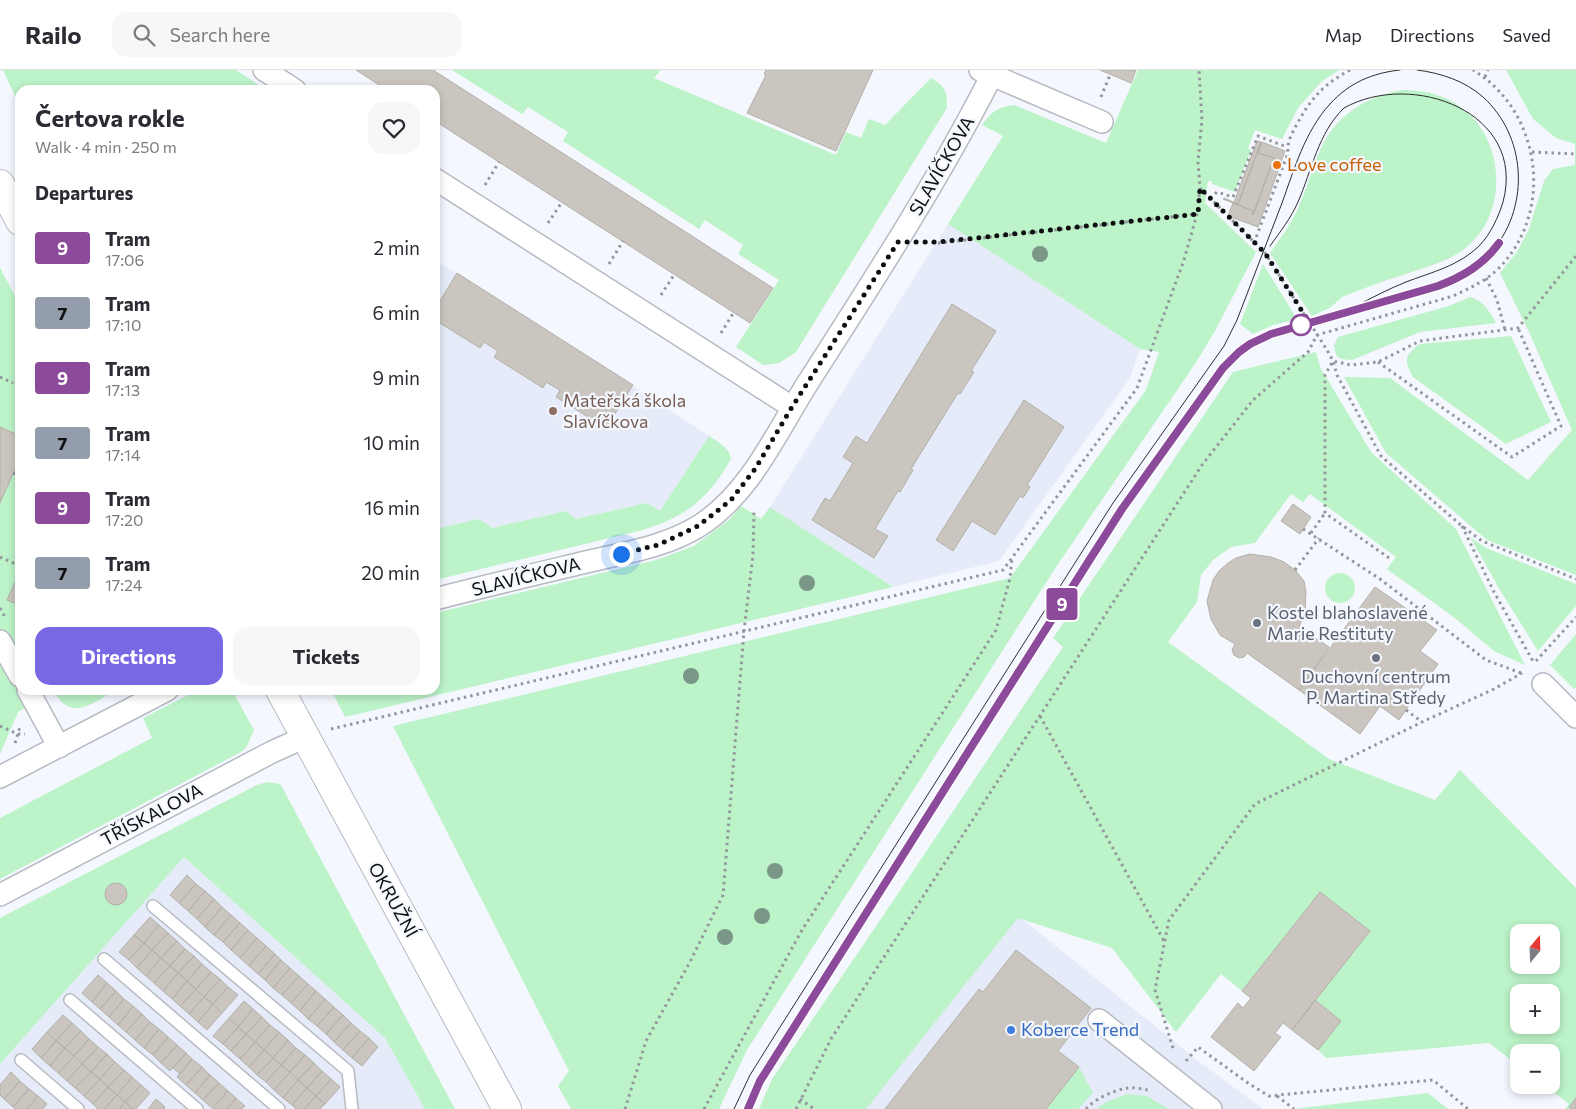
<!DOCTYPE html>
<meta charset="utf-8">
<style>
:root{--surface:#fff;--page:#f7f7f7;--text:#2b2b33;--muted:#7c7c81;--line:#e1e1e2;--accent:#7968e3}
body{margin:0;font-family:Commissioner,sans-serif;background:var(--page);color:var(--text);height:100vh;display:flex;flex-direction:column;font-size:19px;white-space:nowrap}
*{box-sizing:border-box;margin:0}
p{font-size:16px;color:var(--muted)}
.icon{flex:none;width:28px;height:28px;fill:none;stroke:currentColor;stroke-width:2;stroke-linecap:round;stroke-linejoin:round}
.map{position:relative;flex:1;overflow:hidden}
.sheet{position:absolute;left:15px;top:15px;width:425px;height:610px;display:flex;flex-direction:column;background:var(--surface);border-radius:15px;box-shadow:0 2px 8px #0003}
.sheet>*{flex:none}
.badge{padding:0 10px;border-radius:4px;font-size:18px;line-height:32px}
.needle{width:32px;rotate:19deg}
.tools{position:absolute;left:1510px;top:854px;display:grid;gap:10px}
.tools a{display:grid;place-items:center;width:50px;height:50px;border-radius:10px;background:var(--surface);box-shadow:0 2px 8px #0003;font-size:25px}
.you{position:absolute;width:25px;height:25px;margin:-12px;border:4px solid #fff;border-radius:50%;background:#1a73e8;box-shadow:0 0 0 8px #1a73e833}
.map>.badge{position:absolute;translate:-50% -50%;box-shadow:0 0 0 2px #fff}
h2{padding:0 20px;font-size:19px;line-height:45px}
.round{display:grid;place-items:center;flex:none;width:52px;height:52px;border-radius:15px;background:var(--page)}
.summary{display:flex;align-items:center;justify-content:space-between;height:85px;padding:0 20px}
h1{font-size:24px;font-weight:700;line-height:38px}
.button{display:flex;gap:10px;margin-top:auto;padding:10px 20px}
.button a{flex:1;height:58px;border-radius:15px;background:var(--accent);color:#fff;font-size:20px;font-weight:700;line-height:58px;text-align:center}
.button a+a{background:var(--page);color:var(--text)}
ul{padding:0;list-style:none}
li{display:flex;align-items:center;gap:15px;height:65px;padding:0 20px}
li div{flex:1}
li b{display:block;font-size:19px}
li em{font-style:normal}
li .badge{min-width:55px;font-weight:700;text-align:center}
header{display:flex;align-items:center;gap:30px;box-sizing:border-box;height:70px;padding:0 25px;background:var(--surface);border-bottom:1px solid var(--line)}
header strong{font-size:24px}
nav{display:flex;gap:28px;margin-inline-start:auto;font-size:18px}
.search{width:350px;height:45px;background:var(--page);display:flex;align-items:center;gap:12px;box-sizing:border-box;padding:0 18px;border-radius:15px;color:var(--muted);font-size:19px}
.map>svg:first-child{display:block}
.built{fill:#e5ebf8}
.green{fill:#bcf3c8;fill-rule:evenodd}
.building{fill:#cac6bf;stroke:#b3afa9}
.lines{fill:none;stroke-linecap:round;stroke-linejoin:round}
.service-casing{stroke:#b7bac1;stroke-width:14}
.minor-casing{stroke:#b7bac1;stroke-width:24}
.tertiary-casing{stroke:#b7bac1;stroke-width:30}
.path{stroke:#93969a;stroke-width:3;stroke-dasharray:2.5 4;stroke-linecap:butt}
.service{stroke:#fff;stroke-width:11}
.minor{stroke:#fff;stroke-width:21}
.tertiary{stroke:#fff;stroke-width:28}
.tram{stroke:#2c2d30;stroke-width:1}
.tree{fill:#7a9687}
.line-casing{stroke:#fff;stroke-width:11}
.line{stroke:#8c4a9a;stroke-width:8}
.walk{stroke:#0e0f11;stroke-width:5;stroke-dasharray:0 9}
.food-dot{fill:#e8710a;stroke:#f4f7fe;stroke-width:2}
.stop-dot{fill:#fff;stroke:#8c4a9a;stroke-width:2.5}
.education-dot{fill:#8d6e63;stroke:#f4f7fe;stroke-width:2}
.worship-dot{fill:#6b7280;stroke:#f4f7fe;stroke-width:2}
.shop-dot{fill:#3f7fe0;stroke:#f4f7fe;stroke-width:2}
.labels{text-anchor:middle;stroke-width:4.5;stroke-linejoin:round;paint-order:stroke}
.food-label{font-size:18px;fill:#c56008;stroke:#f4f7fe;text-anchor:start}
.street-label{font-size:18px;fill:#0e0f11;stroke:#f4f7fe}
.education-label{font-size:18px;fill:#785e54;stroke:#f4f7fe;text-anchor:start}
.worship-label{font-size:18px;fill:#5b616d;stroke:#f4f7fe;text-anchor:start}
.shop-label{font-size:18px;fill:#366cbe;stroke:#f4f7fe;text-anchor:start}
</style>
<header>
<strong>Railo</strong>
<div class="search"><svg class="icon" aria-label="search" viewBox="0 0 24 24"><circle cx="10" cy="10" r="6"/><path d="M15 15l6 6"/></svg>Search here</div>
<nav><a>Map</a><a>Directions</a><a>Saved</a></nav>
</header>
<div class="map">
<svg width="1576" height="1039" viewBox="0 0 1576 1039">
<rect width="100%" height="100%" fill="#f4f7fe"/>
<path class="built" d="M948,154L1140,279L1130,308L999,491L893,517L770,437Z
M435,190L632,315L709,366L660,441L647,433L576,449L566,441L491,458L479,449L435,459Z
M184,787L385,968L425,1039H0V994Z
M1000,831L1197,990L1263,1039H834Z"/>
<path class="green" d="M3,0H236L266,20H20V37Z
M452,0H661L654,8L836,85L846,62L861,68L869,49L885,55L931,8C946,17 947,21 947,38L796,282L779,293L763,295L736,277L779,210L738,184L743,175L705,150L699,159L563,71L568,62L528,37L522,44Z
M1138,0H1339L1321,12L1298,38L1282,69L1255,60L1248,78L1251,80L1235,122L1212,114V111H1208L1205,133L1256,182L1215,261L1195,294L1056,497L747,980L719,1039H571L558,1016L569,1001L393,656L1010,508L1146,320L1159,282L1140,279L948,154L1003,66L982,55C991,42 998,37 1014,35L1106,73Z
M1506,0H1576V505L1487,470L1386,383L1344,307L1390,308L1528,410L1572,360L1529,262L1500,203L1517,182L1529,159L1544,111L1553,99L1575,95V74L1556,68L1533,49Z
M1402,20C1422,20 1443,24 1459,36C1502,65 1509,133 1474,170C1455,191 1428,196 1403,205C1383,211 1362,219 1342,227L1331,237L1312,246L1270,183C1281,167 1293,152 1300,133C1309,114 1314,91 1324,72C1341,42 1369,26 1402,20Z
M1263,194L1297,249L1273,255L1253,264L1240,254Z
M0,198L20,235V620H116C101,628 79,647 63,633C59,630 56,624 53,620L18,642L0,684Z
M1470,227C1484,231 1489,241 1496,253L1420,262L1352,290L1341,289L1336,285L1334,275L1338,267L1449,236Z
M1511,266L1551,352L1506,374L1413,307C1404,290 1404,285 1420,274Z
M1316,282L1320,297L1371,382L1456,459L1525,595L1494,581L1455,548L1387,499L1396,487L1310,424L1303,432L1291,424L1255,473L1231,477L1213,490L1201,505L1197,532L1168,572L1329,689L1435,730L1460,700L1576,818V1039H1565L1569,1034L1544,1015H1551V982H1519V996L1489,973L1326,988L1318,980L1341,951L1315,930L1370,861L1320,822L1242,921L1221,904L1176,962L1112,878L1018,848L866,1039H759L772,1009L885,843L1063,577L1053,568L1233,302ZM1519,862H1551V895H1519ZM1519,922H1551V955H1519Z
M709,366C719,373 729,377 731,389C708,430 684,448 639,461L435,510V459L479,449L492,458L566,441L576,449L647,433L660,441Z
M741,436L761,449L770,437L893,517L345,647L331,620H435V543L656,490L694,476L730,449Z
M1470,467L1486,478L1576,514V536L1538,581L1500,520Z
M1325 518a15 15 0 1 1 30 0a15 15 0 1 1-30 0Z
M1576,564V617L1574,619L1550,595Z
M198,620H232L254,660L247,676L241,682L0,809V748L152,668L143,648Z
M267,712L280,714L282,717L455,1039H425L385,968L184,787L0,994V848L257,715Z
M1079,997L1093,1023L1078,1039H1046Z
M1428,1023L1448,1039H1290H1293Z
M1128,1024L1147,1026L1168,1039H1097L1106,1032Z"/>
<path class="building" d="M356,0H433L773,218L750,253L435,51V20H387Z
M766,0H873L836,81L747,43L766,5L764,4Z
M1100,0H1136L1131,13Z
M1257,71L1261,72L1238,134L1234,132Z
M1261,72L1258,83L1275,88L1273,90L1253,145L1252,144L1253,141L1223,129L1224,128L1238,134Z
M1262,72L1285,81L1258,157L1228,146L1233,133L1253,141L1252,144L1253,145L1273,90L1275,88L1258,83Z
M457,203L633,315L606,358L556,327L560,320L546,312L543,318L494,287L498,281L484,272L480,278L435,250V239Z
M952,234L996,261L971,301L974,302L960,324L958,323L911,399L913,400L900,422L898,421L875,459L888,466L874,488L812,450L825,428L830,431L853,393L843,387L856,366L867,373Z
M1024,330L1064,357L1027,415L1030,417L1023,428L1020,426L995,465L972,451L953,481L936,470Z
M0,357L20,366V388L0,433Z
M1293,434L1311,447L1300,464L1281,451Z
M1250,484L1271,487L1284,492L1295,500L1304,511L1306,522L1305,541L1299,557L1329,577L1299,620L1247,583L1244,587L1239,588L1234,585L1232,580L1235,574L1220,565L1211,549L1207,531L1213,510L1219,501L1228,493L1236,488Z
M20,501V535L7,530Z
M1375,517L1437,560L1420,581L1438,594L1399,650L1380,636L1360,664L1299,620Z
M187,805L196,814L179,833L170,825Z
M105 824a11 11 0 1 1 22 0a11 11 0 1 1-22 0Z
M196,814L205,821L188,841L179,833Z
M205,821L214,829L197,849L188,841Z
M1320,822L1370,861L1292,960L1283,953L1275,963L1281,967L1254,1001L1211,967L1238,933L1243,938L1251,928L1242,921Z
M214,829L222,837L205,857L197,849Z
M222,837L231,845L214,865L205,857Z
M231,845L240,853L223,872L214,865Z
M150,847L159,855L144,873L134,865Z
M240,853L248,860L231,880L223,872Z
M159,855L168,863L152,880L144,873Z
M248,860L257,868L240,888L231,880Z
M168,863L177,871L161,888L152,880Z
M134,865L144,873L129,890L119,882Z
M257,868L266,876L249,896L240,888Z
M177,871L185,879L170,896L161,888Z
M144,873L152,880L137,898L129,890Z
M266,876L275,884L258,904L249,896Z
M185,879L194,886L178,903L170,896Z
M152,880L161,888L146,906L137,898Z
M1016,880L1091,938L1058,981L1079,997L1046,1039H885L979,919L983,922Z
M275,884L281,890L265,910L258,904Z
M194,886L202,894L187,911L178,903Z
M161,888L170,896L154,913L146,906Z
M281,890L290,898L273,918L265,910Z
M202,894L211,902L196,919L187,911Z
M170,896L178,903L163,921L154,913Z
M290,898L299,906L282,925L273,918Z
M211,902L220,909L204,927L196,919Z
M178,903L187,911L172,929L163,921Z
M98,905L107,913L92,932L82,923Z
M299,906L308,914L291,933L282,925Z
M220,909L228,917L213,934L204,927Z
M187,911L196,919L180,936L172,929Z
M107,913L116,921L100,939L92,932Z
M308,914L316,921L300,941L291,933Z
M228,917L238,925L222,943L213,934Z
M196,919L204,927L189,944L180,936Z
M116,921L124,929L109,947L100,939Z
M316,921L325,929L308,949L300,941Z
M204,927L213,934L198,952L189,944Z
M124,929L133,936L118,955L109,947Z
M325,929L334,937L317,956L308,949Z
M1315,930L1341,951L1318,980L1292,960Z
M244,931L253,939L238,957L229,948Z
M213,934L222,943L207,960L198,952Z
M133,936L142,944L126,962L118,955Z
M334,937L343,945L326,964L317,956Z
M253,939L262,947L246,964L238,957Z
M142,944L150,952L135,970L126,962Z
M63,945L72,953L56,971L47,962Z
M343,945L351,953L334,972L326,964Z
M262,947L270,955L255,972L246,964Z
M229,948L238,957L223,974L213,966Z
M150,952L159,959L144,978L135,970Z
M72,953L81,961L65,978L56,971Z
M351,953L360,961L343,980L334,972Z
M270,955L279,962L264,980L255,972Z
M238,957L246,964L231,981L223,974Z
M159,959L168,967L153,985L144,978Z
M81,961L89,969L74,986L65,978Z
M360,961L369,968L352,988L343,980Z
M47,962L56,971L41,988L32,979Z
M279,962L288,970L273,988L264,980Z
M246,964L255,972L240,989L231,981Z
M168,967L177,975L161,993L153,985Z
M369,968L378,977L362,996L352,988Z
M89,969L98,977L82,994L74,986Z
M288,970L296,978L281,995L273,988Z
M56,971L65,978L50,996L41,988Z
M255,972L264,980L249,997L240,989Z
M177,975L186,983L170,1001L161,993Z
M98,977L107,984L91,1002L82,994Z
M65,978L74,986L58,1003L50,996Z
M296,978L305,985L290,1002L281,995Z
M264,980L273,988L257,1005L249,997Z
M186,983L192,989L180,1004L173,998Z
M107,984L115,992L100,1009L91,1002Z
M305,985L314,993L298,1010L290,1002Z
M74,986L82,994L67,1011L58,1003Z
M273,988L281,995L266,1012L257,1005Z
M192,989L202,997L186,1015L177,1007Z
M115,992L124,1000L108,1017L100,1009Z
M314,993L322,1001L307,1018L298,1010Z
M82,994L91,1002L75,1018L67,1011Z
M281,995L290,1002L274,1020L266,1012Z
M202,997L210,1005L195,1023L186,1015Z
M124,1000L132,1007L117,1025L108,1017Z
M322,1001L331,1009L316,1026L307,1018Z
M11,1002L20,1011L4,1029L0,1025V1015Z
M91,1002L100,1009L84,1026L75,1018Z
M290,1002L298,1010L283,1028L274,1020Z
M210,1005L219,1013L203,1030L195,1023Z
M132,1007L141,1015L125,1032L117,1025Z
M100,1009L108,1017L93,1034L84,1026Z
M331,1009L340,1017L325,1034L316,1026Z
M298,1010L307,1018L292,1035L283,1028Z
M20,1011L29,1019L13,1037L4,1029Z
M219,1013L228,1021L212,1038L203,1030Z
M141,1015L150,1023L136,1039H133L125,1032Z
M108,1017L117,1025L104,1039H98L93,1034Z
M307,1018L316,1026L304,1039H296L292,1035Z
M29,1019L38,1026L27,1039H15L13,1037Z
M228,1021L236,1028L227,1039H213Z
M117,1025L125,1032L119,1039H104Z
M38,1026L47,1034L43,1039H27Z
M316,1026L325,1034L320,1039H304Z
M236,1028L245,1036L242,1039H227Z
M1576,1028V1039H1572L1569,1037Z
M156,1029L165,1037L164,1039H148Z
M125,1032L133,1039H119Z"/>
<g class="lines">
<g class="service-casing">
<path id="service" d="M153,836L348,1001L352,1039
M104,889L279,1039
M70,930L197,1039
M21,990L78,1039"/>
</g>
<g class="minor-casing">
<path id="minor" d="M264,0L295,20
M980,0L1102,52
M435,109L792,337
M435,529C485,516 536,504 586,492C624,483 665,477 699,456C751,423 777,361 809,311C873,211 938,111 992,5
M0,571L20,606
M1543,614L1576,647
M28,620L59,677
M0,707L167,620
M0,825L272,682L305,667
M1099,950L1211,1039"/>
</g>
<g class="tertiary-casing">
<path id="tertiary" d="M0,114L20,151
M280,620L507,1039"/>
</g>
<path class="path" d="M1485,7L1488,0
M385,20V19
M1101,27L1110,5
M435,60L439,53
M1532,82L1576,84
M485,115L499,92
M1200,118L1265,183L1327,280L1333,291L1337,305L1381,386L1462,456L1482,471L1576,509
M1210,128L1217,122L1233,127L1258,66L1287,77
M548,153L562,132
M925,172L939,173L1197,144
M1254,173L1288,83C1287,72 1291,65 1297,54C1311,28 1324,14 1350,0
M609,194L623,171
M1486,208L1497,230L1505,260
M661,225L674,205
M721,263L734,242
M1378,292L1512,387L1561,356L1518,258
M0,307L13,313
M13,403L20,406
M1462,456L1494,522L1534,593
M1303,459L1380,509L1486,590L1521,603
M1311,463L1325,443
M0,487L20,496
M1389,488L1325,443V305L1333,291L1351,295L1378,292L1420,271L1518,258L1576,186
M1295,500L1319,468
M0,538L5,547
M1536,591L1576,547
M1406,640L1422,652
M1040,646L1164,871
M0,656L18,664H25
M331,659L1003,500L1137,318L1184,190L1197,144L1200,118L1198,92L1202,50L1199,0
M15,673L20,657
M1173,978L1155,920L1169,850L1255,734L1422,652L1494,619L1522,603
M1186,991L1198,977L1248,1013L1269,1026L1433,1010L1468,1039
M1277,1026L1294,1039
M800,1029L814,1039
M625,1039L646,971L690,892L723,825L744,561L753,485L754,440
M704,1039L802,860L996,560L1010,508L1012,488
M796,1039L831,969L1202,395L1253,330L1308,282L1317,265L1453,226C1470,218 1486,211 1499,198C1555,141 1541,41 1473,0
M1086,1039C1096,1028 1114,1020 1128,1018C1134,1017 1142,1019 1148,1020"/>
<use href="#service" class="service"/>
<use href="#minor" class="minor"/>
<use href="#tertiary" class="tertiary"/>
<path class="tram" d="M1270,176C1280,162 1291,148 1298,132C1312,100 1318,63 1344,38C1412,0 1527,42 1503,132C1498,148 1491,163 1480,175C1459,196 1432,202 1406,212C1391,218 1377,225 1362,233
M734,1039L750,1005L775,965L1113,433L1224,276L1237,250C1252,211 1267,172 1282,133C1294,100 1305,61 1330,34C1349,13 1372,3 1400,0
M748,1039L760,1011L1085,497L1123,439L1223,298L1239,282L1250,274L1271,264L1438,216C1459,208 1480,198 1494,179C1530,134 1526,66 1483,27C1465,11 1441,3 1417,0"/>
</g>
<g class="tree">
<circle cx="1040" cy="184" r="8"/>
<circle cx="807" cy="513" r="8"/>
<circle cx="691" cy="606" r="8"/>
<circle cx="775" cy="801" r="8"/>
<circle cx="762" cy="846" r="8"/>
<circle cx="725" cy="867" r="8"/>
</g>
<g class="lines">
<g class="line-casing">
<path id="line" d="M748,1039L760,1011L769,997L1085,497L1122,439L1223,298L1239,282L1250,274L1271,264L1438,216C1462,207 1483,195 1499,173"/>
</g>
<use href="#line" class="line"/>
<path class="walk" d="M621,484L658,475L698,456L731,430L755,399L792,337L898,172H939L1198,144L1200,118L1265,183L1309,252L1301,255"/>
</g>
<circle class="food-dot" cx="1277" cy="95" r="5"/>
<circle class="stop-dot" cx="1301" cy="255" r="10"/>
<circle class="education-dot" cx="553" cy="341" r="5"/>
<g class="worship-dot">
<circle cx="1257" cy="553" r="5"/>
<circle cx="1376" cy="588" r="5"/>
</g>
<circle class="shop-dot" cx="1011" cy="960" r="5"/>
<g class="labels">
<g class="food-label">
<text x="1287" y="101">Love coffee</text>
</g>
<g class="street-label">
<text transform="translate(942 96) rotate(-60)" y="6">SLAVÍČKOVA</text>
<text transform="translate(526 507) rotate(-14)" y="6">SLAVÍČKOVA</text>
<text transform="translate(152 745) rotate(-28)" y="6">TŘÍSKALOVA</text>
<text transform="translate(393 830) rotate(61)" y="6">OKRUŽNÍ</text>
</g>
<g class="education-label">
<text x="563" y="337">Mateřská škola<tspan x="563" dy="21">Slavíčkova</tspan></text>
</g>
<g class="worship-label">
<text x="1267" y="549">Kostel blahoslavené<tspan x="1267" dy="21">Marie Restituty</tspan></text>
<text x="1376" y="613" text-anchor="middle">Duchovní centrum<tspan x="1376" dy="21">P. Martina Středy</tspan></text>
</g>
<g class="shop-label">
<text x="1021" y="966">Koberce Trend</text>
</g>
</g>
</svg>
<div class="tools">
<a><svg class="needle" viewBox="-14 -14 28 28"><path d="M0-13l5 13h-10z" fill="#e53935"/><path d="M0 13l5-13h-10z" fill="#7c7c81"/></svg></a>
<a>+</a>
<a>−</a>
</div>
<div class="you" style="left:621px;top:484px"></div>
<b class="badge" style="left:1062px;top:534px;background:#8c4a9a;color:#fff">9</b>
<section class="sheet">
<div class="summary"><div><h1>Čertova rokle</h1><p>Walk · 4 min · 250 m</p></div><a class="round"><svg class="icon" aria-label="heart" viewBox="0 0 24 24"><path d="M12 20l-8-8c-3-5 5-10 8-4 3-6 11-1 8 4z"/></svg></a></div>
<h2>Departures</h2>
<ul>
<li><span class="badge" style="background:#8c4a9a;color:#fff">9</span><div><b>Tram</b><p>17:06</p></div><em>2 min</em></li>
<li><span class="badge" style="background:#939dac;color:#111">7</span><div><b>Tram</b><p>17:10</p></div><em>6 min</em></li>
<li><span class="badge" style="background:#8c4a9a;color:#fff">9</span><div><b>Tram</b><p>17:13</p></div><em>9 min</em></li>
<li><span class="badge" style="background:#939dac;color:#111">7</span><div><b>Tram</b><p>17:14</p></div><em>10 min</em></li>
<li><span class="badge" style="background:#8c4a9a;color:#fff">9</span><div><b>Tram</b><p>17:20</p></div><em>16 min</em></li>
<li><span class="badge" style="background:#939dac;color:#111">7</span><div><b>Tram</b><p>17:24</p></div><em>20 min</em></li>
</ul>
<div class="button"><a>Directions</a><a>Tickets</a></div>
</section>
</div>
